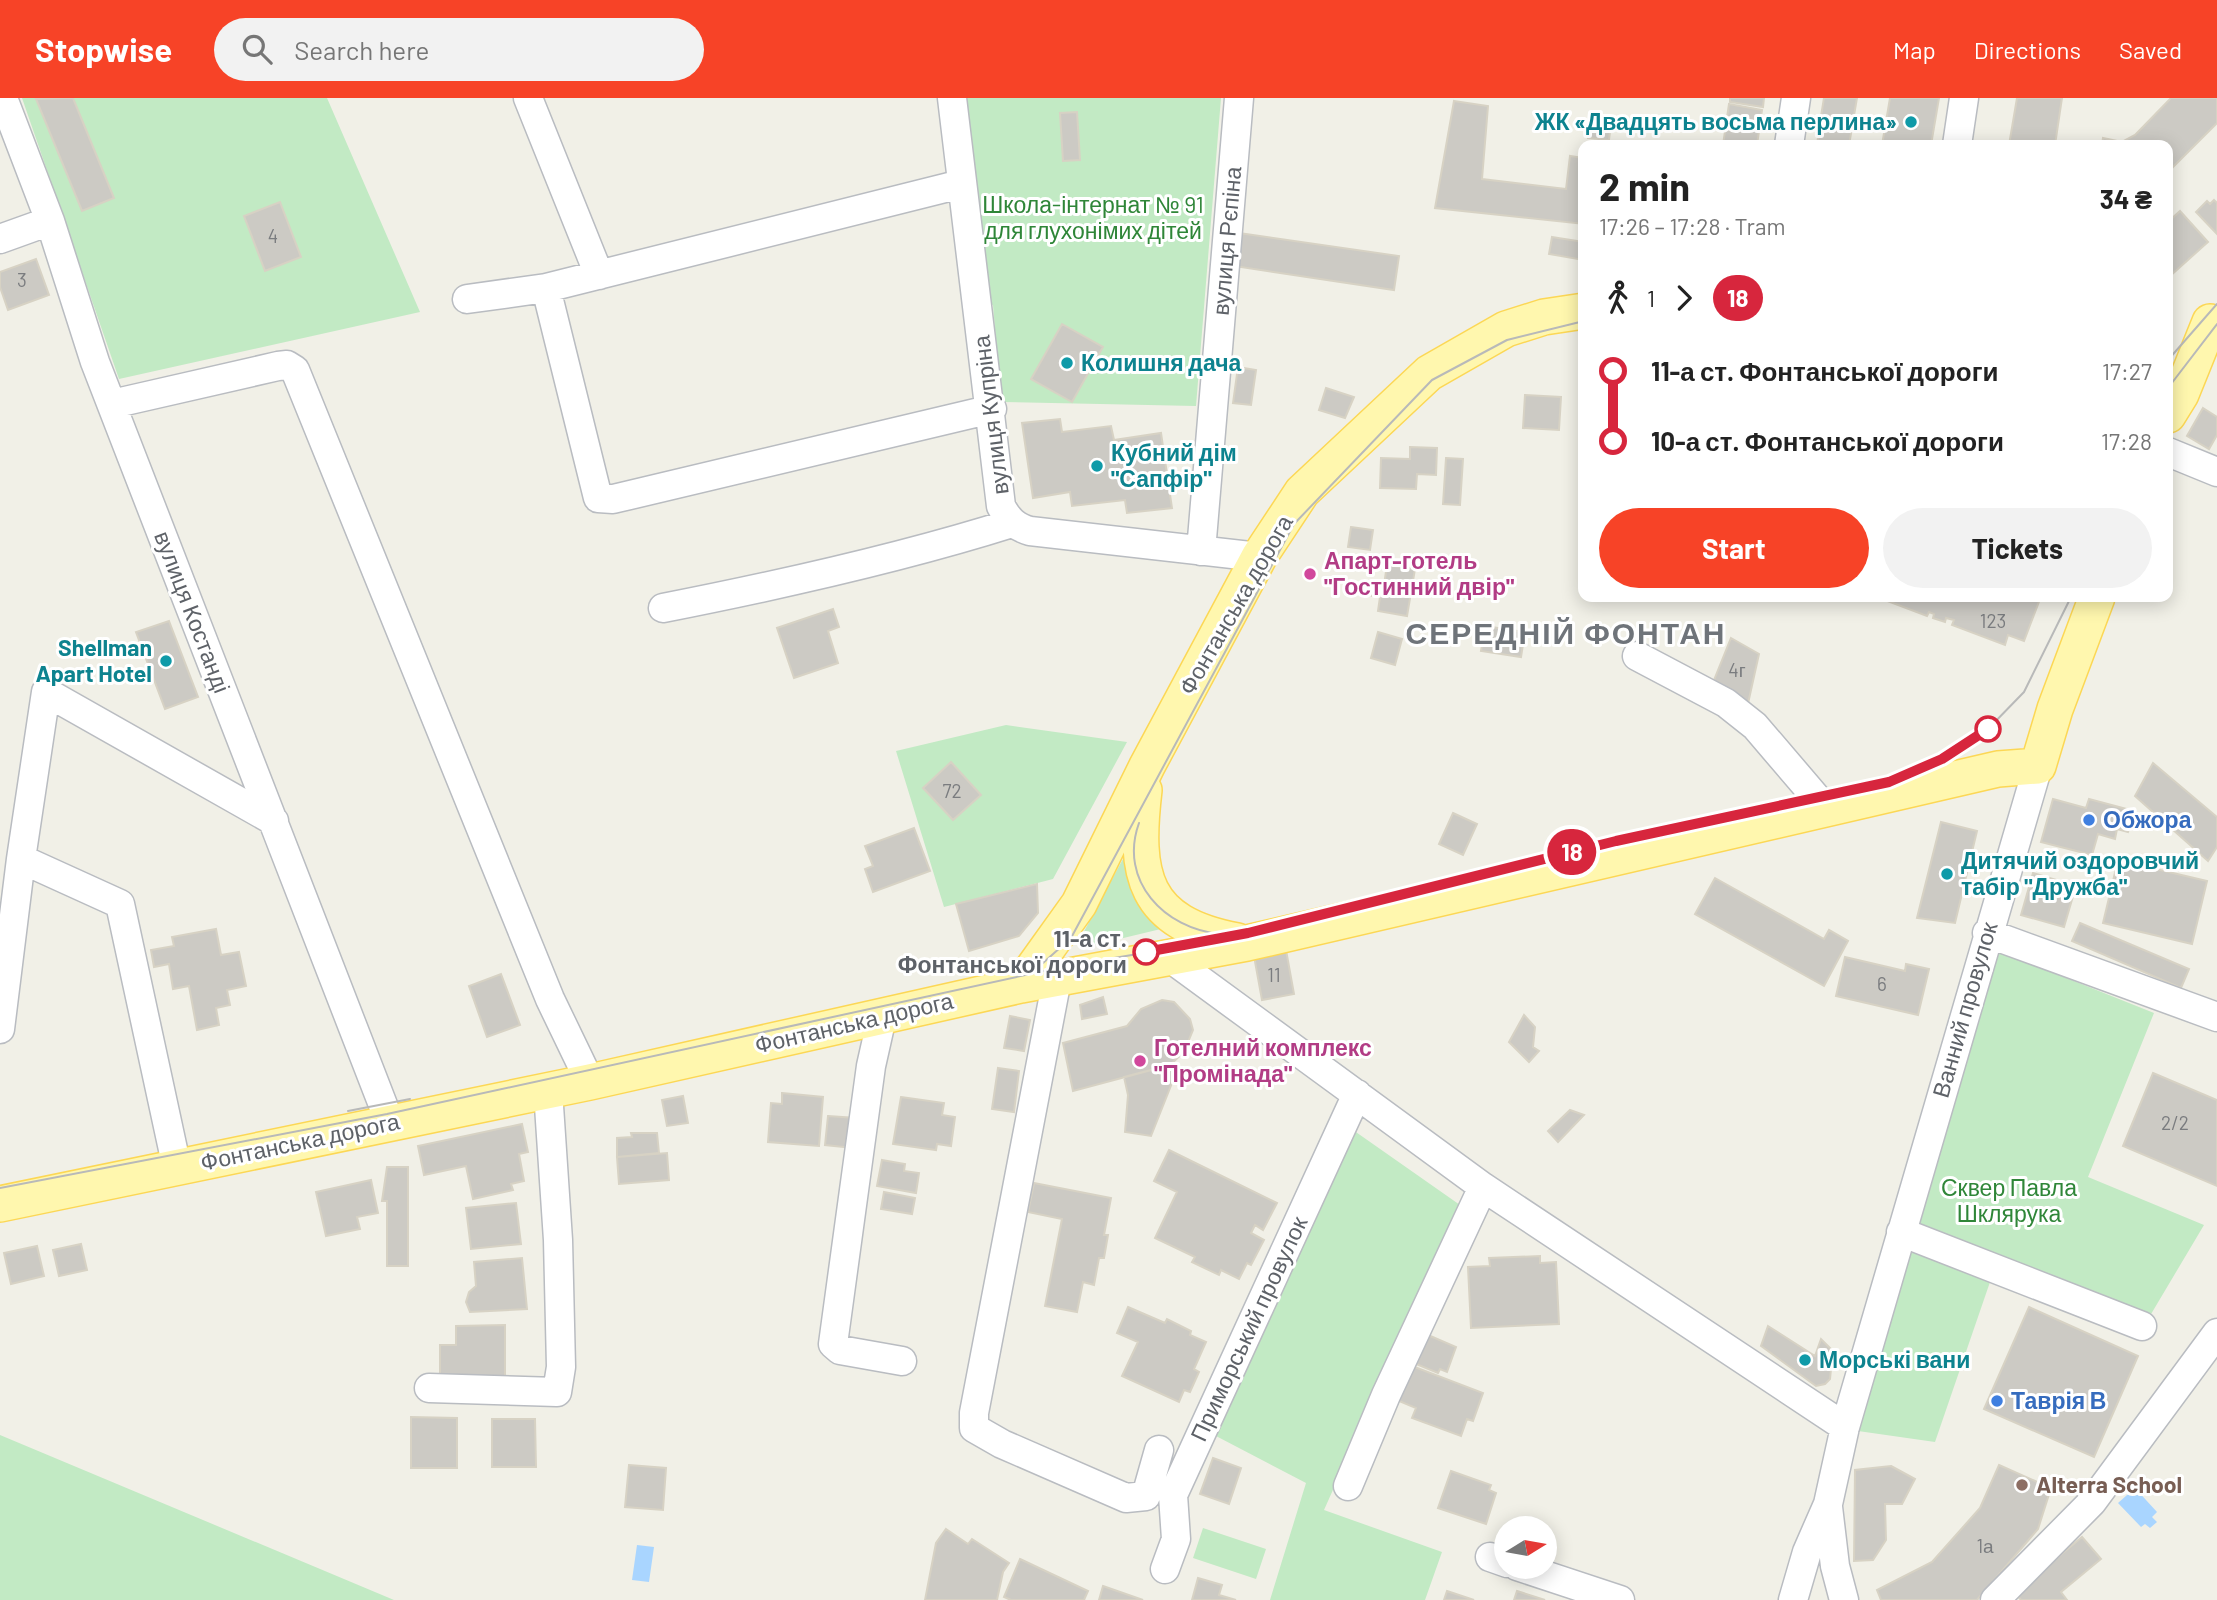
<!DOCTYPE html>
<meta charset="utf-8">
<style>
:root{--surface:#fff;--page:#f2f2f2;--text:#222;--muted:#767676;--accent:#f74327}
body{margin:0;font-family:Barlow,sans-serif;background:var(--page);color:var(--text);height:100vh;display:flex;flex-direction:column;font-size:26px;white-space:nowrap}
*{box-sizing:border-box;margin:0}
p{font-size:23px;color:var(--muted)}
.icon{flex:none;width:38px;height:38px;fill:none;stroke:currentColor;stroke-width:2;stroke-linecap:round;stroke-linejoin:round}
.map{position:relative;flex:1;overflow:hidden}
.sheet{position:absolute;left:1578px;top:42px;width:595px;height:462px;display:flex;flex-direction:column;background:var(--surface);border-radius:14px;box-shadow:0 4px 18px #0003}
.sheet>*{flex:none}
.badge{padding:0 14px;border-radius:23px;font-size:24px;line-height:46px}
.needle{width:46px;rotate:79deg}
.controls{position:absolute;left:1494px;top:1418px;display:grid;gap:14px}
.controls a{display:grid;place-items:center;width:63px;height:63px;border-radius:50%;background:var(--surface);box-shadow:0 4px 18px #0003;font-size:35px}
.map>.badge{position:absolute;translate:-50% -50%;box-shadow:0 0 0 4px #fff}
.legs{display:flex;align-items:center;gap:10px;height:77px;padding:0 21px;font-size:23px}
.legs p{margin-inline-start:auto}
.head{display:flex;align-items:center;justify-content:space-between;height:119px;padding:0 21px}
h1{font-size:38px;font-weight:700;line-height:52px}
.cta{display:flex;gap:14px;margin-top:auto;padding:14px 21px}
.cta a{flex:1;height:80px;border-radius:42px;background:var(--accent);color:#fff;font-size:28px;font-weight:700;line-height:80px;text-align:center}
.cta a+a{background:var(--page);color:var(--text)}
ul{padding:0 21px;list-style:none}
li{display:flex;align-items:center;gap:24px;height:70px;font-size:26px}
li i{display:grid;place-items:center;width:10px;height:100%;margin:0 9px;background:currentColor}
li i::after{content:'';width:18px;height:18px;margin:-9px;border:5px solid;border-radius:50%;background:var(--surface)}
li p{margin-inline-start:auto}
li:first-child i{background:linear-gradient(#0000 50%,currentColor 0)}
li:last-child i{background:linear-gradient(currentColor 50%,#0000 0)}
header{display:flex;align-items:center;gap:42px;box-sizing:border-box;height:98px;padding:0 35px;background:var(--accent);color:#fff}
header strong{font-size:33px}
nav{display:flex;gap:38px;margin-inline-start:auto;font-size:24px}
.search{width:490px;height:63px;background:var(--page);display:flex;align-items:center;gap:18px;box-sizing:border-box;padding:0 24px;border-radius:38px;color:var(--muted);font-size:26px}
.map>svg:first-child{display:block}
.green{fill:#c2eac4}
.water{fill:#a9d5ff}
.building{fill:#cccac4;stroke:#d7d2c4;stroke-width:2}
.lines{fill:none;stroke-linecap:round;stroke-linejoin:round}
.minor-casing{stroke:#b9bcc1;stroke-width:31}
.major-casing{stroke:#fcd755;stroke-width:38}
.minor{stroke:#fff;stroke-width:28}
.major{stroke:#fff7ae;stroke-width:35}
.tram{stroke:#b8b9b9;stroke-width:2}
.line-1-casing{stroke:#fff;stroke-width:16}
.line-1{stroke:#d7263d;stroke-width:10}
.culture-dot{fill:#0f9aa8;stroke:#fff;stroke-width:2.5}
.hotel-dot{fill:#d1479c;stroke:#fff;stroke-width:2.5}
.stop-1-dot{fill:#fff;stroke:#d7263d;stroke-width:3.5}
.shop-dot{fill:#3f7fe0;stroke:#fff;stroke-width:2.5}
.education-dot{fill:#8d6e63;stroke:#fff;stroke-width:2.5}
.labels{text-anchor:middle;stroke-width:6;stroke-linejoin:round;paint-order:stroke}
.number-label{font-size:19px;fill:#7a7c7f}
.culture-label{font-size:23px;font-weight:bold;fill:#0d838f;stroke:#fff;text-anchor:start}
.park-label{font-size:23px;fill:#2f8638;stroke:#fff}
.street-label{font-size:23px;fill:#5e6268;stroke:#fff}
.hotel-label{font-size:23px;font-weight:bold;fill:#b23c85;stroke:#fff;text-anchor:start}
.shop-label{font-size:23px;font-weight:bold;fill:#366cbe;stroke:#fff;text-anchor:start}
.stop-label{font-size:23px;font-weight:bold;fill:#5e6268;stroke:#fff;text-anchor:end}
.education-label{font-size:23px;font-weight:bold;fill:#785e54;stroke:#fff;text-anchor:start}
.district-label{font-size:30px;font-weight:bold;letter-spacing:2px;fill:#6f747a;stroke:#fff}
</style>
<header>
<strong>Stopwise</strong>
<div class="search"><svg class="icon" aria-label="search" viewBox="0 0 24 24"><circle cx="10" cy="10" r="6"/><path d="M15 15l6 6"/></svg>Search here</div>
<nav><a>Map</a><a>Directions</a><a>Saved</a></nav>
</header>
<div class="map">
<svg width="2217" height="1502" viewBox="0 0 2217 1502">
<rect width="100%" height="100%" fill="#f1f0e7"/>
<path class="green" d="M22,0H327L420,214L119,281Z
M965,0H1221L1196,308L1001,304L993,207L980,203Z
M1006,627L1127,644L1053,781L944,809L896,653Z
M1124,759L1133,783L1165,830L1086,849L1081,847L1080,841Z
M1991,850L2154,915L2088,1079L2204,1127L2138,1238L1990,1184L1935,1344L1858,1333Z
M1353,1032L1460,1107L1324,1412L1442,1454L1425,1502H1270L1306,1385L1216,1338Z
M0,1337L394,1502H0Z
M1203,1430L1266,1451L1256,1481L1193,1460Z"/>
<path class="water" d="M2135,1390L2157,1414L2152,1419L2157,1424L2150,1430L2145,1426L2141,1429L2118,1405Z
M637,1447L654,1449L649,1484L632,1482Z"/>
<path class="building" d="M73,0L114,100L82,113L36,1Z
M1730,0H1764L1763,9L1730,4Z
M1824,0H1857L1852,29L1820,24Z
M1890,0H1939L1931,47H1882Z
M2017,0H2062L2055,47H2009Z
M2171,0H2217V25L2168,74V47H2102L2103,40L2122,44L2135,37Z
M1454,3L1488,8L1482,81L1566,91L1570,58L1584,60V126L1435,110Z
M1729,6L1762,12L1757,47H1723Z
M1077,14L1080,62L1063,63L1060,15Z
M1590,23L1611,25L1609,42L1588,40Z
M1820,25L1852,30L1849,47H1817Z
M2214,102L2217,105V136L2196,114L2207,103L2210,106Z
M280,104L301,159L265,173L244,118Z
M2180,113L2208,144L2170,178L2168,124Z
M1239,135L1399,158L1394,192L1234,168Z
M1552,139L1584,144V173V162L1549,156Z
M36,161L49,197L8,212L0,189V174Z
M1062,226L1103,249L1072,304L1031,281Z
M1238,269L1256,272L1251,307L1233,305Z
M1326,290L1354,299L1345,320L1319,312Z
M1525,297L1561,299L1559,332L1523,330Z
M2203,310L2217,319V337L2209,351L2187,338Z
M1060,321L1062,334L1111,328L1114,342L1161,335L1172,410L1127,415L1125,402L1072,408L1070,394L1033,400L1022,325Z
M1410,349L1437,350L1436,377L1417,376L1416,391L1380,390L1381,360L1410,361Z
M1446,360L1463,361L1460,407L1443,406Z
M1351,429L1373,432L1370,452L1348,449Z
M1387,467L1415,471L1407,518L1378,513L1380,499L1372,498L1375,486L1384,487Z
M1877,499H2034L2040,501L2024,543L2008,537L2005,547L1952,527L1954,522L1946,520L1945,524L1933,520L1934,516L1929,514L1927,518Z
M833,511L839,529L828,533L838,565L794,580L777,530Z
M169,523L198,599L165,611L136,534Z
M1485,528L1525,534L1521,559L1481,553Z
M1378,534L1402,541L1395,567L1371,560Z
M1731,540L1759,556L1747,610L1712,587Z
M951,664L981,697L953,722L923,690Z
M2153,665L2217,719V749L2208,763L2135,698Z
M2053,701L2086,710L2089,701L2134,713L2128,734L2117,731L2115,741L2098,736L2092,757L2041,744Z
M1453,715L1477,726L1463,757L1439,746Z
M1941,724L1977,733L1955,825L1917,820Z
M914,730L930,773L873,794L865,771L873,768L865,748Z
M2118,762L2207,783L2192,846L2103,825Z
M2033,775L2076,788L2064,829L2021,817Z
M1715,780L1824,841L1829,832L1848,843L1824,888L1695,816Z
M1037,786L1038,815L1019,838L969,853L956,806Z
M2080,825L2189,871L2181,890L2072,843Z
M216,831L221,857L239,854L246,888L227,892L230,907L216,910L219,927L197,932L189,888L173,891L169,866L154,869L151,852L174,848L172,839Z
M1286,852L1294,896L1262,902L1254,858Z
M1845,859L1905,873L1906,866L1929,871L1918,917L1836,898Z
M501,876L520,927L487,939L469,888Z
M1103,899L1107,916L1082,921L1080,907Z
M1162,902L1174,904L1190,921L1193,932L1184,954L1170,967L1073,993L1063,945L1127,928L1141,911Z
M1524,917L1535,929L1533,949L1539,953L1529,964L1509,944Z
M1010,918L1030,922L1024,953L1004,950Z
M1170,967L1176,975L1151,1038L1125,1034L1128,997L1124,979Z
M998,970L1019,973L1014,1014L992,1011Z
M2153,975L2217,1002V1088L2123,1048Z
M782,995L823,999L819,1048L768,1044L771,1005L782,1006Z
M683,998L688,1025L667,1028L662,1002Z
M901,999L944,1005L942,1017L955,1019L951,1048L937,1046L936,1052L893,1046Z
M1570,1012L1584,1017L1558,1044L1548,1033Z
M828,1018L856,1020L853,1050L825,1047Z
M522,1026L528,1054L519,1056L524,1083L511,1086L513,1092L473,1101L466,1068L424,1077L418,1048Z
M631,1035H657L659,1055L617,1059V1040L632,1039Z
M1169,1052L1277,1105L1263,1132L1255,1127L1251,1135L1264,1142L1251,1167L1247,1165L1239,1181L1221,1172L1219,1177L1192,1164L1195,1159L1155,1140L1177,1094L1154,1083Z
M667,1055L669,1082L619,1086L617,1059Z
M882,1062L905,1066L904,1073L919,1075L916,1095L877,1088Z
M387,1069H408V1168H387V1103H382Z
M371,1082L378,1115L357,1119L360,1131L326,1138L316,1094Z
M1034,1085L1111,1100L1104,1137H1108L1104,1160H1099L1094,1187L1083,1184L1077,1214L1045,1208L1062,1121L1028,1114Z
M884,1094L915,1100L912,1116L881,1111Z
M516,1105L521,1146L471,1151L466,1110Z
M81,1146L87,1172L59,1178L53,1152Z
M37,1148L44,1178L11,1186L4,1155Z
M1540,1158V1165L1556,1164L1559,1226L1471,1230L1468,1169L1490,1168L1489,1160Z
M522,1160L527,1211L470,1214L466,1204L469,1194L476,1188L474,1164Z
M1128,1209L1165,1225L1167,1221L1191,1233L1190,1237L1206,1244L1194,1271L1199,1274L1190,1294L1184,1292L1179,1304L1122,1278L1138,1244L1117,1235Z
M2029,1209L2138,1258L2094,1359L1984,1311Z
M505,1227V1278H440V1247H456V1228Z
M1768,1228L1815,1258L1821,1241L1833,1253L1828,1266L1831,1271L1830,1281L1825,1286L1816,1288L1761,1248Z
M1428,1237L1456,1249L1447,1274L1440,1271L1438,1275L1416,1266Z
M1412,1268L1483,1295L1473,1323L1467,1321L1461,1338L1412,1320L1416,1310L1399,1303Z
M411,1319L457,1320V1370H411Z
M492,1321H535L536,1369H492Z
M1213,1360L1241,1370L1229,1406L1200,1396Z
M629,1367L666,1370L663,1412L625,1409Z
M1999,1367L2051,1390L2038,1431L1977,1502H1881L1877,1492L1932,1464L1980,1410Z
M1891,1368L1915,1381L1902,1406H1885L1886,1442L1873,1462L1854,1463L1855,1372Z
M1451,1373L1491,1387L1489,1392L1496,1395L1486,1426L1438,1410Z
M946,1431L968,1446L972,1441L1009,1465L1003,1474L997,1502H925L936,1445Z
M2082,1439L2101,1461L2061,1494L2067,1502H2021L2015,1495Z
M1020,1461L1088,1493L1084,1502H1011L1004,1499Z
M1198,1480L1222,1487L1219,1497L1236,1502H1192Z
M1103,1488L1143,1502H1099Z
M1447,1493L1474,1502H1444Z
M1517,1493L1545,1502H1514Z"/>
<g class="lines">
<g class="minor-casing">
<path id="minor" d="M3,0L50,123L95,264L390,1025
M528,0L599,177
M952,0L1001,408C1008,422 1016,429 1030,433L1259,459
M1789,47L1796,0
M1957,47L1964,0
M0,141L50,123
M546,190L598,400L613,401L992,311
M467,201L546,190L961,86
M112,306L278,268L287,267L295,272L550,901L590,984
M2168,354L2217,374
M1201,453L1239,0
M663,510C780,487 898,461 1012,425
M1637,558L1726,605L1755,628L1826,711
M21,761L46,594L274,723
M1987,835L2217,919
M1170,860L1483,1089L1845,1329
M1057,881L974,1315V1330L1002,1346L1126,1400L1146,1398L1159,1352
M882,919L871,968L833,1246L840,1252L902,1263
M0,931L21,761L120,806L177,1070
M1901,1134L2142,1228
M429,1290L557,1294L561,1269L558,1142L548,993
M1348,1388L1386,1297L1483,1089
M1828,1409L1835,1468L1844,1502
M1490,1459L1507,1465
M1517,1468L1620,1502
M1165,1471L1176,1441L1173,1397L1357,996
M1793,1502L1807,1454L1828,1406L1845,1329L2038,668
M1995,1502L2092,1404L2217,1235"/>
</g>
<g class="major-casing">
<path id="major" d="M2168,317L2181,296L2210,224
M1144,692C1134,777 1142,825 1237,843
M1021,887L1079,806L1147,668L1259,459L1302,394L1429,275L1506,231L1544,219L1584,213
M0,1106L590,984L1021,887L1247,845L1998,671L2038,668L2055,611L2097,499"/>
</g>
<use href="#minor" class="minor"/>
<use href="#major" class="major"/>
<path class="tram" d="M2168,262L2217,206
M2168,290L2217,226
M1139,725C1118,783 1165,831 1220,836
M1030,869L1043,865L1071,840L1294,426L1432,282L1507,242L1584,223
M348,1013L410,1001
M0,1090L387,1016L1067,868L1226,841L1616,743L1889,684L1942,661L1988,631L2024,594L2071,499"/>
</g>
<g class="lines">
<g class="line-1-casing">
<path id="line-1" d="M1146,854L1248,835L1616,743L1889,684L1942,661L1988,631"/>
</g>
<use href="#line-1" class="line-1"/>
</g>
<g class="culture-dot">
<circle cx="1911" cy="24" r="7"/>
<circle cx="1067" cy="265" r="7"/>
<circle cx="1097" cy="368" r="7"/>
<circle cx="166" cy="563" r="7"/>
<circle cx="1947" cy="776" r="7"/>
<circle cx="1805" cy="1262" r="7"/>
</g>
<g class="hotel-dot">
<circle cx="1310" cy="476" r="7"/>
<circle cx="1140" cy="963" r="7"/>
</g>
<g class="stop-1-dot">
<circle cx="1988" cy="631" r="12"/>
<circle cx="1146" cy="854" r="12"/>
</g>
<g class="shop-dot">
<circle cx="2089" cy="722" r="7"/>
<circle cx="1997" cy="1303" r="7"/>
</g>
<circle class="education-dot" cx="2022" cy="1387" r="7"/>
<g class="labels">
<g class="number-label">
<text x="273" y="145">4</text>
<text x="22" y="189">3</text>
<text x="1993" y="530">123</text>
<text x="1737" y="579">4г</text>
<text x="952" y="700">72</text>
<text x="1274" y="884">11</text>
<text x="1882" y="893">6</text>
<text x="2175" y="1032">2/2</text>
<text x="1985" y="1455">1а</text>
</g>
<g class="culture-label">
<text x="1897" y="32" text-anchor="end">ЖК «Двадцять восьма перлина»</text>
<text x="1081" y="273">Колишня дача</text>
<text x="1111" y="363">Кубний дім<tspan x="1111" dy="26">"Сапфір"</tspan></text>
<text x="152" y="558" text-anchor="end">Shellman<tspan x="152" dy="26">Apart Hotel</tspan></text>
<text x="1961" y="771">Дитячий оздоровчий<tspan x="1961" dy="26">табір "Дружба"</tspan></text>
<text x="1819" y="1270">Морські вани</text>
</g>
<g class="park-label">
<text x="1093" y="115">Школа-інтернат № 91<tspan x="1093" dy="26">для глухонімих дітей</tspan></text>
<text x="2009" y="1098">Сквер Павла<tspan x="2009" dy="26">Шклярука</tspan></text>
</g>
<g class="street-label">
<text transform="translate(1227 143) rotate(-85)" y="8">вулиця Рєпіна</text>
<text transform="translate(991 317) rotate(-97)" y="8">вулиця Купріна</text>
<text transform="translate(1236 507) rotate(-60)" y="8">Фонтанська дорога</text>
<text transform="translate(192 514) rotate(69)" y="8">вулиця Костанді</text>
<text transform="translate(1965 912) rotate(-74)" y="8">Ванний провулок</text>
<text transform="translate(854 925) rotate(-13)" y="8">Фонтанська дорога</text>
<text transform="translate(300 1044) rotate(-12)" y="8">Фонтанська дорога</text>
<text transform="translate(1249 1231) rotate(-65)" y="8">Приморський провулок</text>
</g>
<g class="hotel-label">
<text x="1324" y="471">Апарт-готель<tspan x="1324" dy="26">"Гостинний двір"</tspan></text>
<text x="1154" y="958">Готелний комплекс<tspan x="1154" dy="26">"Промінада"</tspan></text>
</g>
<g class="shop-label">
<text x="2103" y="730">Обжора</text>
<text x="2011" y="1311">Таврія В</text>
</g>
<g class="stop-label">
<text x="1127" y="849">11-а ст.<tspan x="1127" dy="26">Фонтанської дороги</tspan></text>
</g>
<g class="education-label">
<text x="2036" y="1395">Alterra School</text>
</g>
<g class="district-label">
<text x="1566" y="546">СЕРЕДНІЙ ФОНТАН</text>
</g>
</g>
</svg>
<div class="controls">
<a><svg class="needle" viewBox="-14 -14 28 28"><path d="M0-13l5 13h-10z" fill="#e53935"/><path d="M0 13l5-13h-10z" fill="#767676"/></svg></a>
</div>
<b class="badge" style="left:1572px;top:754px;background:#d7263d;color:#fff">18</b>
<section class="sheet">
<div class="head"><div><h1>2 min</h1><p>17:26 – 17:28 · Tram</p></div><b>34 ₴</b></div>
<div class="legs"><svg class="icon" aria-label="walk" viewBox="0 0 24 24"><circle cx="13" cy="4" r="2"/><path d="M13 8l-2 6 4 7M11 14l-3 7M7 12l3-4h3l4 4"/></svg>1<svg class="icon" aria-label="forward" viewBox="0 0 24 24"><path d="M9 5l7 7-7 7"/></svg><b class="badge" style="background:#d7263d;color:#fff">18</b></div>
<ul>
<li><i style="color:#d7263d"></i><b>11-а ст. Фонтанської дороги</b><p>17:27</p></li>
<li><i style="color:#d7263d"></i><b>10-а ст. Фонтанської дороги</b><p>17:28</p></li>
</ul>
<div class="cta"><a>Start</a><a>Tickets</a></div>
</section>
</div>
